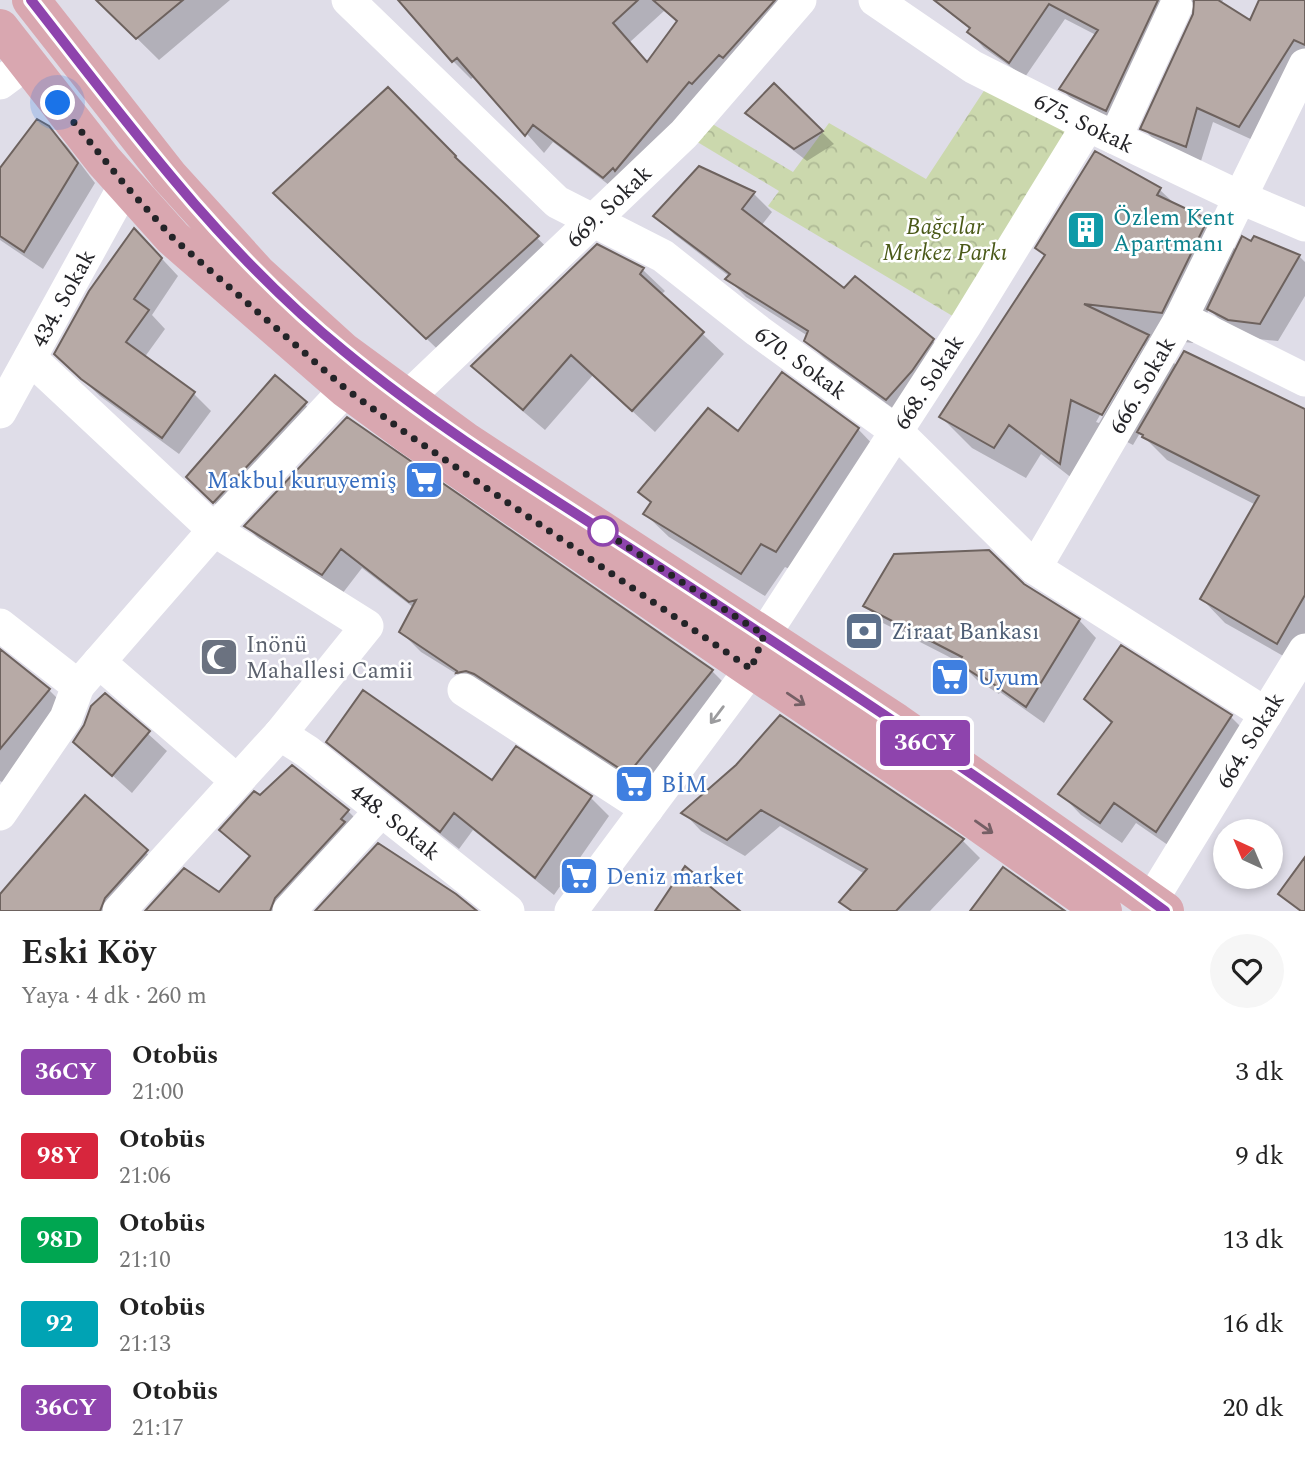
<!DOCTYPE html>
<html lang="tr">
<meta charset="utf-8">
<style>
:root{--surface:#fff;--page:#f6f6f6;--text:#222;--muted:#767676}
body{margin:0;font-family:Spectral,serif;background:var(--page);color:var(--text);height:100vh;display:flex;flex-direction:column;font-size:26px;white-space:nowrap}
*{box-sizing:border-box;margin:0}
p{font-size:23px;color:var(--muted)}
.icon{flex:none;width:38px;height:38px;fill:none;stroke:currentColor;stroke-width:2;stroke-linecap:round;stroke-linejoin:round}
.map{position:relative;height:911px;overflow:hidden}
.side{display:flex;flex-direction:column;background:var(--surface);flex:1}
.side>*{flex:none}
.badge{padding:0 14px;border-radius:5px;font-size:24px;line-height:46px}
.needle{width:46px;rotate:316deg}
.fabs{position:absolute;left:1213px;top:819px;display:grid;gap:14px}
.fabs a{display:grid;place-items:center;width:70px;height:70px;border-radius:50%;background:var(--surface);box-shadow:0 4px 10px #0003;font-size:35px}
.you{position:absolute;width:35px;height:35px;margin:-18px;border:5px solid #fff;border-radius:50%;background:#1a73e8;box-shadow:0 0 0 10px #1a73e833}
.map>.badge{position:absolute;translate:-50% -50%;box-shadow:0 0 0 4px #fff}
.round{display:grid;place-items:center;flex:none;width:74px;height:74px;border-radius:37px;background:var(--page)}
.summary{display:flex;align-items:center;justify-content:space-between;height:119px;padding:0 21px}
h1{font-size:33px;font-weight:700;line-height:52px}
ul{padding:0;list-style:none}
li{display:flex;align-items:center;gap:21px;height:84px;padding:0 21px}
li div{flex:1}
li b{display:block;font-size:26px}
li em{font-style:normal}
li .badge{min-width:77px;font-weight:700;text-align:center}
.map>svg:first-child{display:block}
.forest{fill:url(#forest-crowns)}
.shadow{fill:#0003;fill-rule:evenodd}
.building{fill:#b7aaa6;stroke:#6d625e;stroke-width:2}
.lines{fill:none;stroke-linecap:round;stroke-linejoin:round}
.minor{stroke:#fff;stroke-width:33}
.major{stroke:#d9a7b0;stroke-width:38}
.oneway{stroke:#755f65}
.oneway2{stroke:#9c9c9e}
.line-casing{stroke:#fff;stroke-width:16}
.line{stroke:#8e44ad;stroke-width:10}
.walk{stroke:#242428;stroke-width:7;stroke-dasharray:0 12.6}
.stop-dot{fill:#fff;stroke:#8e44ad;stroke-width:3.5}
.labels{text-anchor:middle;stroke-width:5;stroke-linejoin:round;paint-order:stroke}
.street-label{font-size:23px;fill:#242428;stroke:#fff}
.culture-label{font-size:23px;fill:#0d838f;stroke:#fff;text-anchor:start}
.park-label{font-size:23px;font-style:italic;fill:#4a5918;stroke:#fff}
.shop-label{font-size:23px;fill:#366cbe;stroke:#fff;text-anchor:start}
.service-label{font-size:23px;fill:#4e5e75;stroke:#fff;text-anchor:start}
.worship-label{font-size:23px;fill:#5b616d;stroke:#fff;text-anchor:start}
</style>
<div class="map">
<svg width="1305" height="911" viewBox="0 0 1305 911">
<defs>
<pattern id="forest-crowns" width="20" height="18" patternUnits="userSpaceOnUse" patternTransform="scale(1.75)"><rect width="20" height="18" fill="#cbd8ad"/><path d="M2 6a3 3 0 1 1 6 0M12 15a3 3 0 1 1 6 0" fill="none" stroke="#aeb995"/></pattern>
</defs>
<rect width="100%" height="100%" fill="#dfdde8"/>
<path class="forest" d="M993,77L1088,125L966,324L768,206L779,191L684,134L699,116L793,172L829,123L926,179Z"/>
<path class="shadow" d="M98,0H230L159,60Z
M403,0H797L622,195L553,142L544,153L475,76L471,79L453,61ZM664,11L678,22L648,63L630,42Z
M933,0H1223L1221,4L1251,22L1261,0H1305V63L1255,141L1213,122L1201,161L1158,144L1143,128L1195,15L1197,3L1191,2L1122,126L1076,104L1061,88L1096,35L1065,19L1025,77L984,48L969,32L971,30Z
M774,85L834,144L807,161L760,125L748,113Z
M388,89L478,181L561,261L451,362L299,217Z
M48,127L67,146L95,183L43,269L0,240V171Z
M1095,153L1160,190L1177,206L1207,221L1237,251L1299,256L1305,262V296L1278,341L1248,338L1227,327L1209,309L1193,343L1149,338L1177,366L1305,416V659L1301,666L1225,623L1202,599L1256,505L1167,460L1140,433L1133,445L1102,429L1091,493L1041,454L1026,478L972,448L941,417L1046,256L1037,248ZM1140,346H1144L1099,423L1096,422Z
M700,169L754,194L772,212L761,226L844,291L932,340L951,358L905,417L825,359L806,340L808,336L746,297L728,279L730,277L674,234L656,216Z
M597,246L643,270L665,291L661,295L724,354L655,432L593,375L545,430L494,387L473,366Z
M151,247L178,276L152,315L165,329L144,358L194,394L211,411L179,454L100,396L73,371Z
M275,377L324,422L232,520L206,495Z
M347,419L712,671L732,691L649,793L421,652L401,632L414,608L362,568L342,594L266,546L246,526Z
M858,429L881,453L800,574L785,567L765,596L669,537L645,514L652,504L640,492L738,434Z
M1023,585L1079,620L1096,638L1044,723L1000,692L999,694L977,680L959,662L883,623L866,606Z
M0,652L49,690L66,707L4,783L0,781Z
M105,695L167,751L132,793L75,742Z
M1086,699L1231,717L1252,738L1178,852L1136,823L1122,843L1081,815L1060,793L1112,724Z
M781,717L963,841L980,858L930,911H850L841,902L865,874L780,826L745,856L701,831L684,813L737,766Z
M329,742L492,782L591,798L609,816L554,895L473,830L459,849L347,760Z
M292,767L348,811L363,826L292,911H147L219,894L251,857L237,845L260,798Z
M85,798L162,867L122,911H0V896Z"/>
<path class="building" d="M96,0H183L136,39Z
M398,0H638L613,23L647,62L677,21L653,0H775L723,58L719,55L692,84L689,82L615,171L613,168L603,178L533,125L525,136L457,58L452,62Z
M934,0H1158L1106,111L1059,89L1098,30L1049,4L1009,63L967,32L970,28Z
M1194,0H1218L1250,20L1259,0H1305V45L1294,40L1239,127L1197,108L1186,147L1140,129L1193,14Z
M774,83L823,131L794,149L745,113Z
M388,87L456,156L455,157L539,236L426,339L273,193Z
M37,119L49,126L78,163L24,252L0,236V168Z
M1095,151L1161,188L1157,195L1208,219L1162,313L1084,304L1149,335L1102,415L1071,400L1060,464L1009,425L994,448L939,417L1045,255L1035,248Z
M699,166L755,192L742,209L844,288L855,276L934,339L912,371L886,400L804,341L808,331L725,279L730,274L653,216Z
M134,228L162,258L134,299L149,310L126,342L195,392L162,438L81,379L54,354L89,291Z
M1242,236L1251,241L1254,236L1300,255L1260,324L1228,320L1207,309Z
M597,244L644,268L640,274L704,332L632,411L571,355L523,410L471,366Z
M1184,351L1305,409V595L1277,644L1200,599L1259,496L1142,437L1143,435L1137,432Z
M782,372L859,428L776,552L761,544L741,574L643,514L651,502L638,492L708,408L738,431Z
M275,375L307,402L213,503L186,477Z
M347,417L713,670L628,774L474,674L466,671L456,673L457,671L399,632L416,600L409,602L341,549L322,575L244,526Z
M989,550L1024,584L1080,619L1026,707L982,676L981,678L958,663L962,657L863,606L894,554Z
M1121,645L1232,715L1156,832L1114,803L1100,823L1058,794L1112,722L1084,699Z
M0,649L50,689L0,749Z
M363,690L492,780L516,746L592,796L535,878L454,813L440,832L326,742Z
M105,693L150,731L112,776L73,742L84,725L91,706Z
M780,715L964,839L896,911H852L839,902L867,869L761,810L727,840L681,813L736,765Z
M292,765L349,810L341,819L345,822L275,898L270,911H145L184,868L219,892L250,856L219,830L254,791L260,795Z
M85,795L148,850L105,898L100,911H0V894Z
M378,843L456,894L477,911H315Z
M1305,857V911H1301L1278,894Z
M685,866L740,911H655Z
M1003,867L1065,911H970Z"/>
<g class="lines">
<g class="minor">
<path id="s1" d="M348,0L557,202L663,256L758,331L897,432L1035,568L1266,714"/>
<path id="s2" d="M875,0L973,67L1088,125L1239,197L1305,225"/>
<path d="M0,83L27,63"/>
<path d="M1115,138L1176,6"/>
<path d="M1181,318L1305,380"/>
<path d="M30,358L214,530L367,626L280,734L119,911"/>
<path id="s3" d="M406,399L684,134L800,0"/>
<path id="s4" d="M0,412L125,185"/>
<path id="s5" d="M1035,568L1181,318L1305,65"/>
<path d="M0,625L78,686L66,718L0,814"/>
<path d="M99,662L237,781"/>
<path d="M78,686L214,530L346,389"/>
<path d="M464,690L647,809"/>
<path id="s6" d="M280,734L308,752L508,911"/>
<path id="s7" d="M1151,901L1305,650"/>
<path d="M289,911L380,812"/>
<path id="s8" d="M571,911L751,669L764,635L966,324L1088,125"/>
</g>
<path class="major" d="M31,0L169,176L257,273L343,351L467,442L896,722L1165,911
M0,28L104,161L173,238L346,389L406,433L751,669L953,805L1103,911"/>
</g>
<defs><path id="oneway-shaft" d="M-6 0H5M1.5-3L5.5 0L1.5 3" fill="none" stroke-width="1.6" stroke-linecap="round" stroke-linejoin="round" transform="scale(1.75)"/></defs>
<g class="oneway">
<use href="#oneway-shaft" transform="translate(796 699) rotate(34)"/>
<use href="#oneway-shaft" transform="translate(984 827) rotate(35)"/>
</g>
<use class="oneway2" href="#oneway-shaft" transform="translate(717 715) rotate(127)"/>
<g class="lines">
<g class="line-casing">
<path id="line" d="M31,0C128,124 221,251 344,351C442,432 553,498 659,567C830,678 1001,790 1165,911"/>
</g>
<use href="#line" class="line"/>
<path class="walk" d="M58,103L125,185L173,238L346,389L406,433L751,669L764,635L603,531"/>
</g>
<defs>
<g id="building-square" transform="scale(2.0125)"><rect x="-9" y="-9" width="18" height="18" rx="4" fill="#0f9aa8" stroke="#fff"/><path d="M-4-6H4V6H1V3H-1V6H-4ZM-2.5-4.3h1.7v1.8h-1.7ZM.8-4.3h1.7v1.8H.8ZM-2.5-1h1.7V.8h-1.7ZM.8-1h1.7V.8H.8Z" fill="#fff"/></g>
<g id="supermarket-square" transform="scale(2.0125)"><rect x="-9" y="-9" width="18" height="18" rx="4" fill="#3f7fe0" stroke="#fff"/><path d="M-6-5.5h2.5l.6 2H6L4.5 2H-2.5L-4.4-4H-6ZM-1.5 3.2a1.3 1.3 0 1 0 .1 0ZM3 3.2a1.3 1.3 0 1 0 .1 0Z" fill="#fff"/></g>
<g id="bank-square" transform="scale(2.0125)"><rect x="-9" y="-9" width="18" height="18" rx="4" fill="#5c6f8a" stroke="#fff"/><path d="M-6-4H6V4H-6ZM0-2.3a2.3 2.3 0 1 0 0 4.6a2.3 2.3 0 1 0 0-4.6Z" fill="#fff"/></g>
<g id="mosque-square" transform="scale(2.0125)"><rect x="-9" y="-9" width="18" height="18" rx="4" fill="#6b7280" stroke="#fff"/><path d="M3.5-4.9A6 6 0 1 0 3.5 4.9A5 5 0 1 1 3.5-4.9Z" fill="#fff"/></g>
</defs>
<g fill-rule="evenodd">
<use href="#building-square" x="1086" y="230"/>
<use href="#supermarket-square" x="424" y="480"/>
<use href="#bank-square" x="864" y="631"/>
<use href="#mosque-square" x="219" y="657"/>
<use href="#supermarket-square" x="950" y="677"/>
<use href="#supermarket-square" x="634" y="784"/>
<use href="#supermarket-square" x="579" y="876"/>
</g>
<circle class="stop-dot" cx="603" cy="531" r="14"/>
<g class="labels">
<g class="street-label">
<text dy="8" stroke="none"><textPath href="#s2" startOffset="243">675. Sokak</textPath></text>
<text dy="8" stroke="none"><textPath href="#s3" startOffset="280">669. Sokak</textPath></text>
<text dy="8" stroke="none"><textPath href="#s4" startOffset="130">434. Sokak</textPath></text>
<text dy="8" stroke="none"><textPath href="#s1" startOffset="584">670. Sokak</textPath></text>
<text dy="8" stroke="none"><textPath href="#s8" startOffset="640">668. Sokak</textPath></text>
<text dy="8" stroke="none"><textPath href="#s5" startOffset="212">666. Sokak</textPath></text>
<text dy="8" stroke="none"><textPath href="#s7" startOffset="189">664. Sokak</textPath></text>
<text dy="8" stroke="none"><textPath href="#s6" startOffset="145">448. Sokak</textPath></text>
</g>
<g class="culture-label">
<text x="1113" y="225">Özlem Kent<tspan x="1113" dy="26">Apartmanı</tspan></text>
</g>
<g class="park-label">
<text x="945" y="234">Bağcılar<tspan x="945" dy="26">Merkez Parkı</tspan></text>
</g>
<g class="shop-label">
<text x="397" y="488" text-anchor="end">Makbul kuruyemiş</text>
<text x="977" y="685">Uyum</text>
<text x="661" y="792">BİM</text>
<text x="606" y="884">Deniz market</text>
</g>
<g class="service-label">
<text x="891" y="639">Ziraat Bankası</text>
</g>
<g class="worship-label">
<text x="246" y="652">Inönü<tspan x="246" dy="26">Mahallesi Camii</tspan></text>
</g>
</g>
</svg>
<div class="fabs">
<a><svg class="needle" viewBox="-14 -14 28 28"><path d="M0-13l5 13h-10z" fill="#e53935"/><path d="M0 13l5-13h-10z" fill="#767676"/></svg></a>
</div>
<div class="you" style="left:58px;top:103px"></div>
<b class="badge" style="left:925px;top:743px;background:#8e44ad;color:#fff">36CY</b>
</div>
<section class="side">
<div class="summary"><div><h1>Eski Köy</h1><p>Yaya · 4 dk · 260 m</p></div><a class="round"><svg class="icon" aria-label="heart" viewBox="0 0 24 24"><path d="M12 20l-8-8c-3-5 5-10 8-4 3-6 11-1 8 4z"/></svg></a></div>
<ul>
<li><span class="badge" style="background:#8e44ad;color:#fff">36CY</span><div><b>Otobüs</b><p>21:00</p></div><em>3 dk</em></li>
<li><span class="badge" style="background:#d7263d;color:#fff">98Y</span><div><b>Otobüs</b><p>21:06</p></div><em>9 dk</em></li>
<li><span class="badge" style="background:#00a651;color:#fff">98D</span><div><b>Otobüs</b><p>21:10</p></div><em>13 dk</em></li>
<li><span class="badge" style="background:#00a3b4;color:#fff">92</span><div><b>Otobüs</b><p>21:13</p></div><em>16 dk</em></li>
<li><span class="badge" style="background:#8e44ad;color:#fff">36CY</span><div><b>Otobüs</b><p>21:17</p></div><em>20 dk</em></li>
</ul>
</section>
